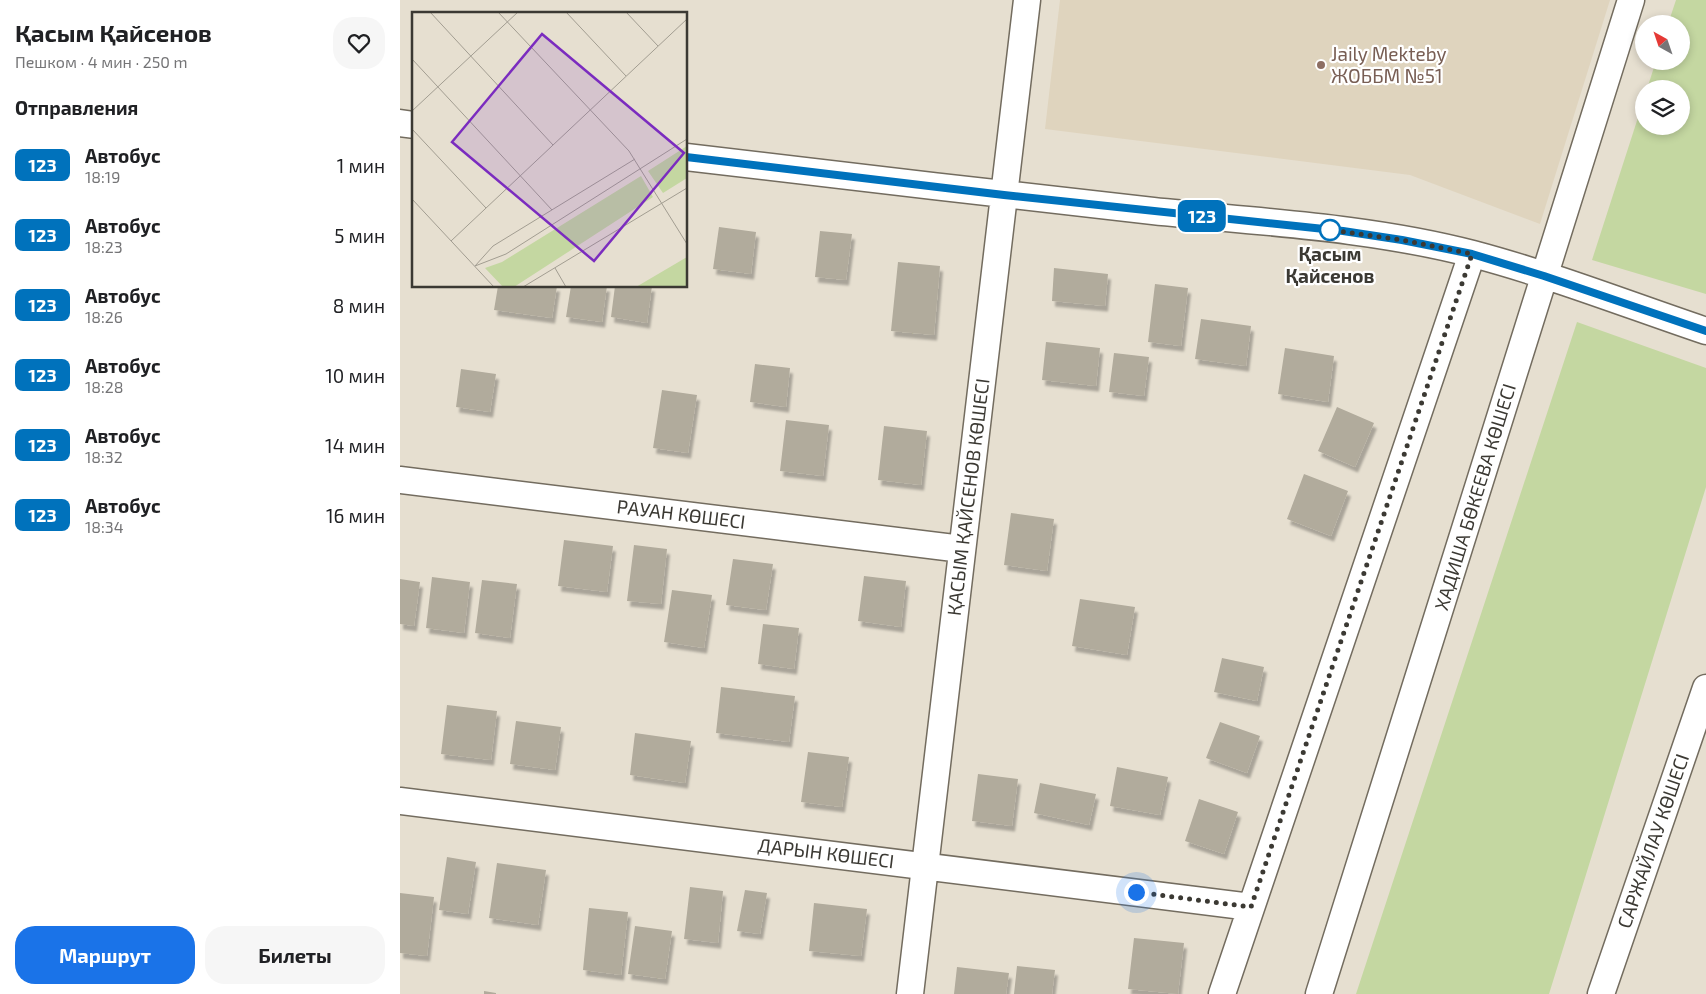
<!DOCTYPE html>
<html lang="ru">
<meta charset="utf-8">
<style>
:root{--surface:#fff;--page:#f6f6f6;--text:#202124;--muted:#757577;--accent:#1a73e8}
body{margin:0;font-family:"Exo 2",sans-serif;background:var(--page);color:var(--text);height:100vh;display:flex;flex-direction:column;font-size:19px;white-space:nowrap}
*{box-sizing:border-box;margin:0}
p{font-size:16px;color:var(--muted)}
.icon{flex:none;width:28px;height:28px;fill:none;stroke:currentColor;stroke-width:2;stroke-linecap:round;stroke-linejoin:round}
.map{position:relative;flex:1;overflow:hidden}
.panel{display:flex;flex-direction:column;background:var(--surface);width:400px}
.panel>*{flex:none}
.badge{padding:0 10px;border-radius:8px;font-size:18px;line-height:32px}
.needle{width:32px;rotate:320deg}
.tools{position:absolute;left:1235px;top:15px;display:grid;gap:10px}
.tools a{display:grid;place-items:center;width:55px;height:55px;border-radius:50%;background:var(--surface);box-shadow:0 2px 8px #0003;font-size:25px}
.you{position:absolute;width:25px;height:25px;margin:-12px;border:4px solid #fff;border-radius:50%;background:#1a73e8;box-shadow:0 0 0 8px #1a73e833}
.map>.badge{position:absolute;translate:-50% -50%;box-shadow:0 0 0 2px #fff}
h2{padding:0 15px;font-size:19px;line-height:45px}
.round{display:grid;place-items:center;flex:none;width:52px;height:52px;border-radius:20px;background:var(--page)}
.headline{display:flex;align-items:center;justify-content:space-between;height:85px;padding:0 15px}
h1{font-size:24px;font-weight:700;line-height:38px}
.cta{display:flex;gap:10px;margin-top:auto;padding:10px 15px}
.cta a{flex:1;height:58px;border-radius:20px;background:var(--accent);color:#fff;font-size:20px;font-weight:700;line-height:58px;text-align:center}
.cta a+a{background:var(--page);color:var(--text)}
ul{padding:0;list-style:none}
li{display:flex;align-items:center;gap:15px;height:70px;padding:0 15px}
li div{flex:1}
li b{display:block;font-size:19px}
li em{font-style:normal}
li .badge{min-width:55px;font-weight:700;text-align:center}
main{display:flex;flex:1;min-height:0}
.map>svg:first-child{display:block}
.built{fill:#dfd4be}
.green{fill:#c4d7a1}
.building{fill:#b1ab9c;filter:url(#shadow)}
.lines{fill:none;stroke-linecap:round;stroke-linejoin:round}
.minor-casing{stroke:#736c5f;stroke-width:29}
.minor{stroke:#fff;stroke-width:26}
.line-casing{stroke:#fff;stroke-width:11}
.line{stroke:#0072bc;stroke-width:8}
.walk{stroke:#3b3933;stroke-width:5;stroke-dasharray:0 9}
.education-dot{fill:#8d6e63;stroke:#fff;stroke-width:2}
.stop-dot{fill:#fff;stroke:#0072bc;stroke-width:2.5}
.labels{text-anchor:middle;stroke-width:4.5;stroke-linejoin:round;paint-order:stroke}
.education-label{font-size:19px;fill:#785e54;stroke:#fff;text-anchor:start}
.stop-label{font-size:19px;font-weight:bold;fill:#3b3933;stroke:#fff}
.street-label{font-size:19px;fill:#3b3933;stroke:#fff}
.inset-road{fill:none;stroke:#a29d91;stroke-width:1}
.view{fill:#7b2cbf;fill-opacity:0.15;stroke:#7b2cbf;stroke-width:2.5}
.inset-edge{fill:none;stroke:#3b3933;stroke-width:2.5}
</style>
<main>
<section class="panel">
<div class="headline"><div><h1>Қасым Қайсенов</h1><p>Пешком · 4 мин · 250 m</p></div><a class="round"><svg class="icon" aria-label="heart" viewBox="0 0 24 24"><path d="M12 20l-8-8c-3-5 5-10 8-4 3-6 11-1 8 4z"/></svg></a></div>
<h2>Отправления</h2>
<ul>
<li><span class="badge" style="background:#0072bc;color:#fff">123</span><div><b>Автобус</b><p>18:19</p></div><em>1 мин</em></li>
<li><span class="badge" style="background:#0072bc;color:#fff">123</span><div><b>Автобус</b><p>18:23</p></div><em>5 мин</em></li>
<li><span class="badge" style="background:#0072bc;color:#fff">123</span><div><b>Автобус</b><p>18:26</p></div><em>8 мин</em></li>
<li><span class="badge" style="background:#0072bc;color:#fff">123</span><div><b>Автобус</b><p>18:28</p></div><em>10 мин</em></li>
<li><span class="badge" style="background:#0072bc;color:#fff">123</span><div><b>Автобус</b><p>18:32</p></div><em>14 мин</em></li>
<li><span class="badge" style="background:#0072bc;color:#fff">123</span><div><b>Автобус</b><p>18:34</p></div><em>16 мин</em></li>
</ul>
<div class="cta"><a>Маршрут</a><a>Билеты</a></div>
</section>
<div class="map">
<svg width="1306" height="994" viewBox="0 0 1306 994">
<defs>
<filter id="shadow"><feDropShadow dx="3" dy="5.5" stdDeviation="1" flood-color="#0004"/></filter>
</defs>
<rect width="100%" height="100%" fill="#e6dfd0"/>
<path class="built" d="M660,0H1210L1140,224L1010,175L645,129Z"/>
<path class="green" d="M1276,0H1306V294L1192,260L1244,99V126H1281V89H1247L1256,61H1281V24H1268Z
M1177,322L1306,368V487L1149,994H956Z"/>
<path class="building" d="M319,227L356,232L351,274L313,269Z
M420,231L452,234L446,280L415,277Z
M498,262L540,266L534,335L491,331Z
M654,268L708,274L705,306L652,301Z
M755,284L788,288L781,346L748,342Z
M98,286H157L152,318L94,310Z
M171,286H207L202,322L166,317Z
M215,286H252L247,323L211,317Z
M801,319L851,326L846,366L795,359Z
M646,342L700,348L696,386L642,380Z
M885,348L934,356L928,402L878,394Z
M714,353L749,357L744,396L709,392Z
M355,364L390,368L386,407L350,402Z
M61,369L96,374L90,412L56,407Z
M262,390L297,395L288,453L253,448Z
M937,407L974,423L955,467L918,451Z
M386,420L429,425L423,476L380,471Z
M484,426L527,431L521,485L478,480Z
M904,474L948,491L931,536L887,519Z
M611,513L654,519L647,571L604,565Z
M164,540L213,546L207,592L158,586Z
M234,545L267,549L261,604L227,601Z
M333,559L373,564L366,610L326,605Z
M464,576L506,581L501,627L458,621Z
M32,577L70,582L64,633L26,628Z
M0,579L20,582L14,626L0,624Z
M82,580L117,584L110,638L75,633Z
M272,590L312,595L304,648L264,642Z
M680,599L735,607L727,655L672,646Z
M363,624L399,628L394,669L358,664Z
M822,658L864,667L857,701L814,692Z
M321,687L395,696L389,742L316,733Z
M47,705L97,711L91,760L41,754Z
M116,721L161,727L155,770L110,764Z
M820,722L860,736L847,773L806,758Z
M235,733L291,741L285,783L230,775Z
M408,752L449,757L442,807L401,802Z
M717,767L768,777L760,815L710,806Z
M578,774L618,779L612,826L572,821Z
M640,783L696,794L689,825L634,813Z
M799,799L838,812L824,854L785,841Z
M47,857L76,862L68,914L39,910Z
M97,863L146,870L138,925L89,918Z
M290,887L323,891L318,943L284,939Z
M345,890L367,893L360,934L337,931Z
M0,893L34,897L27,956L0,953Z
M414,903L467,909L461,956L409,951Z
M189,908L228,912L221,975L183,970Z
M235,926L272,931L265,979L228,974Z
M734,938L784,943L778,994L728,989Z
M617,966L655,970L652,994H614Z
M557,967L609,973L606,994H554Z
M84,991L96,993V994H84Z"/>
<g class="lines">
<g class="minor-casing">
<path id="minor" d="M0,123L14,125
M286,157C442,175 597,194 753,211C859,222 969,227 1073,254C1152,275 1229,305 1306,331
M0,480L562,549
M0,801L851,907
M510,994L627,0
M822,994L1072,254
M919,994L1231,0
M1201,994L1306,688"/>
</g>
<use href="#minor" class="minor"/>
</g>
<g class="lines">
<g class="line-casing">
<path id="line" d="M286,157L604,195L943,231L1002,240L1072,254L1144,276L1306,331"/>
</g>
<use href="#line" class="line"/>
<path class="walk" d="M736,892L851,907L1072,254L1002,240L924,229L930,230"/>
</g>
<circle class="education-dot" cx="921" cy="65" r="5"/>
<circle class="stop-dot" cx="930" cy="230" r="10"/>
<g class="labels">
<g class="education-label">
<text x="931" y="61">Jaily Mekteby<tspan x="931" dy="22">ЖОББМ №51</tspan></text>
</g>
<g class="stop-label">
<text x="930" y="261">Қасым<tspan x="930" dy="22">Қайсенов</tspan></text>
</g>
<g class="street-label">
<text transform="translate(568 497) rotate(-83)" y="7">ҚАСЫМ ҚАЙСЕНОВ КӨШЕСІ</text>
<text transform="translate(1075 497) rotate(-73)" y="7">ХАДИША БӨКЕЕВА КӨШЕСІ</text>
<text transform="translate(281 514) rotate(7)" y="7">РАУАН КӨШЕСІ</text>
<text transform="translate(1253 841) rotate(-71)" y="7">САРЖАЙЛАУ КӨШЕСІ</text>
<text transform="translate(426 853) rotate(7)" y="7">ДАРЫН КӨШЕСІ</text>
</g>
</g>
<g transform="translate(12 12)">
<rect width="275" height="275" fill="#e6dfd0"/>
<path d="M275,134V166L251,181L236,159ZM229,164L241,185L102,275H91L73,256L90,250ZM275,245V275H224Z" fill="#c4d7a1"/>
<path class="inset-road" d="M18,0L141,133M86,0L217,139L275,232M154,0L214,64M214,0L246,34M0,47L140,198M0,99L106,0M0,117L74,196M0,187L82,275M39,229L275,7M63,254L94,242L275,127M63,254L81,234L223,147M143,256L154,275M111,275L275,176"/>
<path class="view" d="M130,22L272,141L182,249L40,130Z"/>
<rect width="275" height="275" class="inset-edge"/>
</g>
</svg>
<div class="tools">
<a><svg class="needle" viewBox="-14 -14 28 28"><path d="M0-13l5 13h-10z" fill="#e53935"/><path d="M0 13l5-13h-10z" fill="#757577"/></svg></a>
<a><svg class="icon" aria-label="layers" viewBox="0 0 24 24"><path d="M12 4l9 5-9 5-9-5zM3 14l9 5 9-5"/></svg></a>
</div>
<div class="you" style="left:736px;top:892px"></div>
<b class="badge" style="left:802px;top:216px;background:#0072bc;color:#fff">123</b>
</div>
</main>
